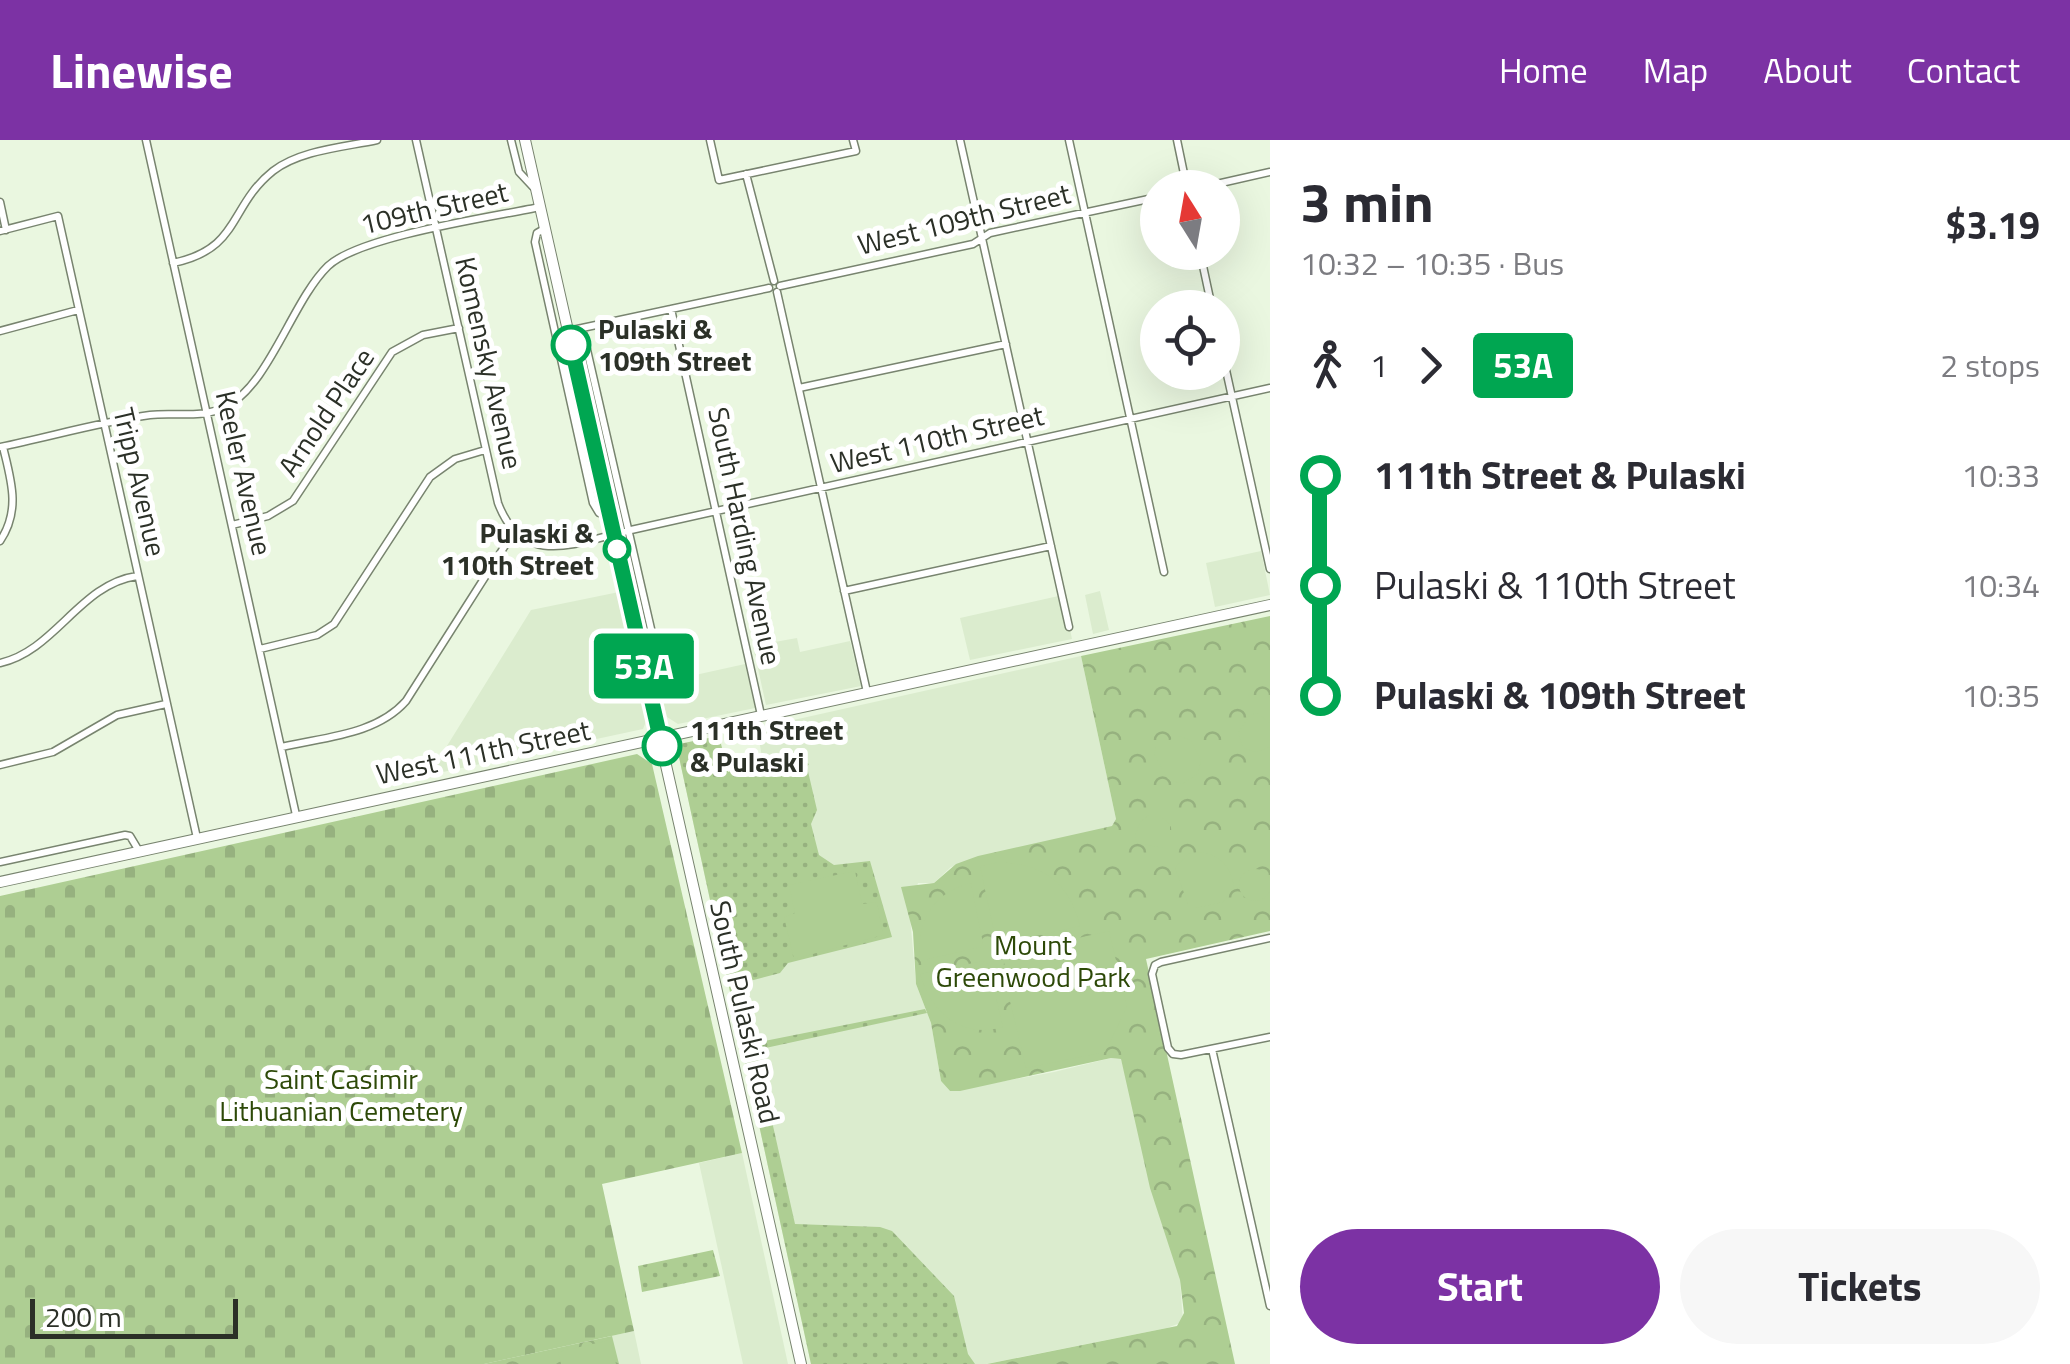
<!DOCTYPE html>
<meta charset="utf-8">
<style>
:root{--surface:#fff;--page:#f7f7f7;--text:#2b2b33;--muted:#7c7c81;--accent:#7c32a4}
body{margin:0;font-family:"Titillium Web",sans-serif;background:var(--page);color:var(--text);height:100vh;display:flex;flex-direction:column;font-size:38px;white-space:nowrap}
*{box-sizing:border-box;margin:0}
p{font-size:32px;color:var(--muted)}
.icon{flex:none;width:55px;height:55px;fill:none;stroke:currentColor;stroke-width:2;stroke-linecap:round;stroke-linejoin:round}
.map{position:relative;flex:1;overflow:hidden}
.panel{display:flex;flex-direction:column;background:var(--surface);width:800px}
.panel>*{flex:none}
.badge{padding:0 20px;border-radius:8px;font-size:35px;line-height:65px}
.needle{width:65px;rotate:349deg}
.tools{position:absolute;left:1140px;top:30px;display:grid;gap:20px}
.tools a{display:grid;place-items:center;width:100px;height:100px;border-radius:50%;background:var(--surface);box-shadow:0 10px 40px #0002;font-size:50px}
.scale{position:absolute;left:30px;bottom:25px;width:208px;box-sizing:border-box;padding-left:10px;border:5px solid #2b3027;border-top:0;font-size:28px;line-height:35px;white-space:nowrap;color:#2b3027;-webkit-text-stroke:8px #fff;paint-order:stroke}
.map>.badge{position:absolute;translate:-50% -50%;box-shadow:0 0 0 5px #fff}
.legs{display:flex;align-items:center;gap:15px;height:110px;padding:0 30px;font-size:32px}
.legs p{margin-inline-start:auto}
.headline{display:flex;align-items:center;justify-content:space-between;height:170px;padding:0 30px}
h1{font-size:55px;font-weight:700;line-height:75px}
.action{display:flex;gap:20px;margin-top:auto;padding:20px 30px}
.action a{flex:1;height:115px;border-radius:60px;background:var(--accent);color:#fff;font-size:40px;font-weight:700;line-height:115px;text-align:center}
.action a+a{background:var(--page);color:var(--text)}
ul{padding:0 30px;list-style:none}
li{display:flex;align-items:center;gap:35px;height:110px;font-size:38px}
li i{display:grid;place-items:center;width:15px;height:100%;margin:0 12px;background:currentColor}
li i::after{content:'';width:25px;height:25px;margin:-12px;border:8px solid;border-radius:50%;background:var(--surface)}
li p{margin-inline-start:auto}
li:first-child i{background:linear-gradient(#0000 50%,currentColor 0)}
li:last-child i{background:linear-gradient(currentColor 50%,#0000 0)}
header{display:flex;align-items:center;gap:60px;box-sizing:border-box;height:140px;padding:0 50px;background:var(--accent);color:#fff}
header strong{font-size:48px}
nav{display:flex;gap:55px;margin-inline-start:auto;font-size:35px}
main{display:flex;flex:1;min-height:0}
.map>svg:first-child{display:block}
.built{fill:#dbecce}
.grass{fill:url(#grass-dots)}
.cemetery{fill:url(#cemetery-stones)}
.park{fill:url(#park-crowns)}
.garden{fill:#aece93}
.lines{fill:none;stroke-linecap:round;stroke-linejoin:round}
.street-casing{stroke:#78846f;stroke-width:9}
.secondary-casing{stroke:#78846f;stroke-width:12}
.street{stroke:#fff;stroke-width:6}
.secondary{stroke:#fff;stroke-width:10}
.line-1-casing{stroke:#fff;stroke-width:22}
.line-1{stroke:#00a651;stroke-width:15}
.stop-1-dot{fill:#fff;stroke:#00a651;stroke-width:5}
.labels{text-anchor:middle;stroke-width:10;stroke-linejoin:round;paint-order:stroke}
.street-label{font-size:28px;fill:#2b3027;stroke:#fff}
.stop-label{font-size:28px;font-weight:bold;fill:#2b3027;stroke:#fff;text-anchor:start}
.park-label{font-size:28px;fill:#2d4908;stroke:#fff}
</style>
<header>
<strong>Linewise</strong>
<nav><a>Home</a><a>Map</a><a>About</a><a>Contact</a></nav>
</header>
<main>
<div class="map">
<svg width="1270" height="1224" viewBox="0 0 1270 1224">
<defs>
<pattern id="grass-dots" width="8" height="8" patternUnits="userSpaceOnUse" patternTransform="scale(2.5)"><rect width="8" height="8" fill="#aece93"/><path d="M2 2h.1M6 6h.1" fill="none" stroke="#96b17f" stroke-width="1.8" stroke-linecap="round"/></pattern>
<pattern id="cemetery-stones" width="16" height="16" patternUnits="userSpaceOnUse" patternTransform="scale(2.5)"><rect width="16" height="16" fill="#aece93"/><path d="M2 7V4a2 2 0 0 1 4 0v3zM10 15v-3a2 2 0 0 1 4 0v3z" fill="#96b17f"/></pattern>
<pattern id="park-crowns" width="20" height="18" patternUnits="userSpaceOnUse" patternTransform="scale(2.5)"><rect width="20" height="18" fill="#aece93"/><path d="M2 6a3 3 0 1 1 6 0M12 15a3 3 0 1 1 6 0" fill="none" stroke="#96b17f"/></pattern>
</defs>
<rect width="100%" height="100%" fill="#eaf7e0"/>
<path class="built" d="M1261,411L1270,455L1215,467L1206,423Z
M1100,451L1109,490L1093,494L1085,455Z
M619,452L647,579L643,589L429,635L531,470Z
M1063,455L1072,499L970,520L960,478Z
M797,498L800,512L850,501L861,546L766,565L753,506Z
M1081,516L1116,679L1112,687L979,718L951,727L934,743H918L910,776L916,844L931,883L941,941L950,951L1054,932L1111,918L1121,919L1180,1140L1183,1182L1167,1188L986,1224H811L677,608L679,604L719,596L728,632L763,623L757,588Z
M745,524L755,568L678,584L667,577L659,543Z
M742,1013L788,1224H743L699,1023Z
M634,1191L641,1224H484Z"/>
<path class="grass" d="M719,596L728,632L795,616L809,624L807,627L817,670L811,684L819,715L834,725L870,721L892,797L788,823L780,833L746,842L743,848L754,903L925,869L927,873L756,910L795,1084L880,1087L892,1091L954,1156L968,1214L975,1224H811L677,608L679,604Z
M713,1110L720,1136L642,1152L638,1126Z"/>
<path class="cemetery" d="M637,614L652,624L742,1013L602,1044L634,1191L484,1224H0V756Z"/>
<path class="park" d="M1270,476V791L1146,819L1235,1224H987L1177,1186L1184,1173L1180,1140L1150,1048L1121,919L1111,918L960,951H950L941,941L931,883L916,844L913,792L901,747L934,743L956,724L978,716L1112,686L1116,679L1081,516Z
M612,1196L619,1224H484Z"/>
<path class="garden" d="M1257,573L1270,583V607L1256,612L1243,608L1238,593L1250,575Z
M1178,596L1191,600L1201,620L1198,634L1182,644L1168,639L1154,614L1156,607Z
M1149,675H1159L1170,684V701L1163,708L1137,703L1135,696L1140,682Z
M1200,712C1221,715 1231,726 1234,747L1223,762L1196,768L1188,764L1175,728L1188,714Z
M995,723C1040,721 1070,742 1080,786L1001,804L996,801L980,726Z
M1239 745a16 16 0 1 1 32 0a16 16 0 1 1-32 0Z
M855,731L862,764L877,762L883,795L794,819L784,777L795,773L789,745Z
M971,743L983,803L981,807L920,821C916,782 932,753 971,743Z
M1109,791L1127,867L1105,912L1026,928L1002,828L1005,827L1003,818L1012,813Z
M983,821L988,824L1003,887C962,899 931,873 920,834Z
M610,1200L616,1224H561L558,1212Z"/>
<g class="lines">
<g class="street-casing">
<path id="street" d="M146,0L296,675
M416,0L498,363C523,430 578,402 631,390L1270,248
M511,0L519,32L533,47
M710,0L719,40L856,11L853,0
M960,0L1069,487
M1069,0L1164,432
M1177,0L1187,48
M746,34L774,141
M1199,48L1270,32
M0,62L6,90
M544,89L537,93L535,102L593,363L599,373L610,374
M0,91L58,76L197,698
M1200,112L1212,168
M173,123C241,109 228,67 273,31C300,10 345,7 377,0
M780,146L973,104L990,93L1158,57
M777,152L867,552
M671,169L761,575
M582,188L657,515L654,523L645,530
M0,191L78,170
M568,191L769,148
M1222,212L1270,429
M799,248L1006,204
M0,307C49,297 100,282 150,275C174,272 201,279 225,267C269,246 292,161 328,126C360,96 492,77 540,67
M232,385L268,376L293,361L392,212L423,195L459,188
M0,401C21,370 11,340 3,307
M844,451L1051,406
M260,509L317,495L334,484L430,337L455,319L485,310
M0,523C55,511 80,444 137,436
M282,607C324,597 376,595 406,561L513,393
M0,625L53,612L117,575L166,564
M0,722L125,695L130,696L139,711
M1270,798L1161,822L1155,825L1152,834L1168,908L1173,914L1181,915L1270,897
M1212,909L1270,1166"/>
</g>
<g class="secondary-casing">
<path id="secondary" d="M525,0L801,1224
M0,742L1270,465"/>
</g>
<use href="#street" class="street"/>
<use href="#secondary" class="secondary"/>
</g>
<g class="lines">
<g class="line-1-casing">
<path id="line-1" d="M571,205L662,606"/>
</g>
<use href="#line-1" class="line-1"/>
</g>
<g class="stop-1-dot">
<circle cx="571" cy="205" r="18"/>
<circle cx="617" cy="409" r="12"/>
<circle cx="662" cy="606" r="18"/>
</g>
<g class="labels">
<g class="street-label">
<text transform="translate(434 68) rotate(-13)" y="10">109th Street</text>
<text transform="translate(964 79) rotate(-14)" y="10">West 109th Street</text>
<text transform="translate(489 223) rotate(77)" y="10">Komensky Avenue</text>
<text transform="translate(326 272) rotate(-56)" y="10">Arnold Place</text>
<text transform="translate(937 299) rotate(-13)" y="10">West 110th Street</text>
<text transform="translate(244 333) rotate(77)" y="10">Keeler Avenue</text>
<text transform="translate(140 342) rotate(77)" y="10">Tripp Avenue</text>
<text transform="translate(745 396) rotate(78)" y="10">South Harding Avenue</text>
<text transform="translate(483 612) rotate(-12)" y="10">West 111th Street</text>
<text transform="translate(745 872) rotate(77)" y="10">South Pulaski Road</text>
</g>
<g class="stop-label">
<text x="598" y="199">Pulaski &amp;<tspan x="598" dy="32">109th Street</tspan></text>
<text x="594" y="403" text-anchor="end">Pulaski &amp;<tspan x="594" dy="32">110th Street</tspan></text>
<text x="690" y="600">111th Street<tspan x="690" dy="32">&amp; Pulaski</tspan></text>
</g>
<g class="park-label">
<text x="1033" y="815">Mount<tspan x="1033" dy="32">Greenwood Park</tspan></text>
<text x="341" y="949">Saint Casimir<tspan x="341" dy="32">Lithuanian Cemetery</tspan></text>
</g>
</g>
</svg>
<div class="tools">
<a><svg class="needle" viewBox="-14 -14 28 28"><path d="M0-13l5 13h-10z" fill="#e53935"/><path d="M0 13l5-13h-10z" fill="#7c7c81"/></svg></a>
<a><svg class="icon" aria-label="locate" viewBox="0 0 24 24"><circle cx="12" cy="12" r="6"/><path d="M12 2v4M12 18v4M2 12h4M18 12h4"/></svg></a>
</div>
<div class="scale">200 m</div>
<b class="badge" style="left:644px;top:526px;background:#00a651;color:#fff">53A</b>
</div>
<section class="panel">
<div class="headline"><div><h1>3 min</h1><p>10:32 – 10:35 · Bus</p></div><b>$3.19</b></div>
<div class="legs"><svg class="icon" aria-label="walk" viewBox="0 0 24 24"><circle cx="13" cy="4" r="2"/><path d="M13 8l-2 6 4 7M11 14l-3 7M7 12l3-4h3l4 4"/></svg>1<svg class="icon" aria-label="forward" viewBox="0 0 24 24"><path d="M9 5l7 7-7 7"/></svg><b class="badge" style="background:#00a651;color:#fff">53A</b><p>2 stops</p></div>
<ul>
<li><i style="color:#00a651"></i><b>111th Street &amp; Pulaski</b><p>10:33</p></li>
<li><i style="color:#00a651"></i><span>Pulaski &amp; 110th Street</span><p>10:34</p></li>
<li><i style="color:#00a651"></i><b>Pulaski &amp; 109th Street</b><p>10:35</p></li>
</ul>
<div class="action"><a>Start</a><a>Tickets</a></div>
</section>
</main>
